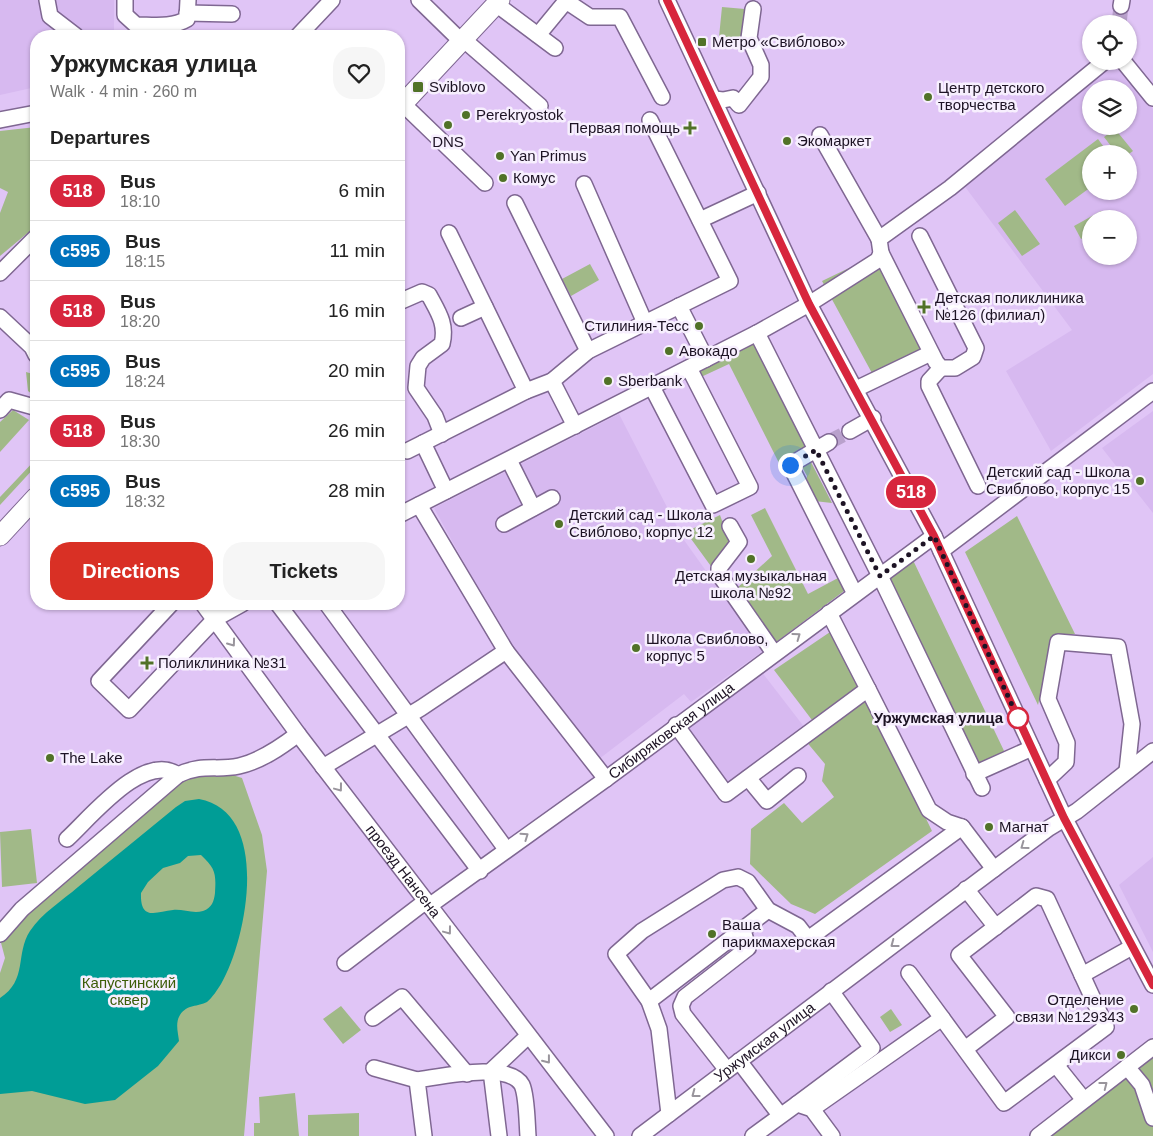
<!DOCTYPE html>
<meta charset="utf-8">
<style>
:root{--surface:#fff;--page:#f6f6f6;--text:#222;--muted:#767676;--line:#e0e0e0;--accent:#d93025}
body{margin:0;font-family:Helvetica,sans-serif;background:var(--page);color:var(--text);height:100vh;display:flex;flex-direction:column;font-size:19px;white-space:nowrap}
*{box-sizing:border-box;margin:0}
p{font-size:16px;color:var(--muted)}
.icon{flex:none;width:28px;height:28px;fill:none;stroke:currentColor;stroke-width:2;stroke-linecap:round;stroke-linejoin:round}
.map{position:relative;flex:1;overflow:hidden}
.details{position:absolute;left:30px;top:30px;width:375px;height:580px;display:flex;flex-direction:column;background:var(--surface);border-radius:20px;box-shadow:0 1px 4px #0004}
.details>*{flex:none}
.badge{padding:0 10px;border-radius:16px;font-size:18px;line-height:32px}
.buttons{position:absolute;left:1082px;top:15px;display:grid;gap:10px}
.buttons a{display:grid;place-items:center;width:55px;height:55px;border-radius:50%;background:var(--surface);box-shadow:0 1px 4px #0004;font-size:25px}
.you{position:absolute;width:25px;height:25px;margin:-12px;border:4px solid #fff;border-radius:50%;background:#1a73e8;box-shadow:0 0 0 8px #1a73e833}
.map>.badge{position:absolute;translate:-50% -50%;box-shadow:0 0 0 2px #fff}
h2{padding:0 20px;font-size:19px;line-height:45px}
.round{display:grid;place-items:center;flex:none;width:52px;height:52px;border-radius:20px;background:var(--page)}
.headline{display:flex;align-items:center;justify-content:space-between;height:85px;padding:0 20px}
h1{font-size:24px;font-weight:800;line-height:38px}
.action{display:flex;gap:10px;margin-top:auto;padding:10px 20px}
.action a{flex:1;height:58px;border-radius:20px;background:var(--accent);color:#fff;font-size:20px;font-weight:800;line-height:58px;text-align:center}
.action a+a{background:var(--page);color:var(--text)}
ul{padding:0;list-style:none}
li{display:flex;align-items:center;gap:15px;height:60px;padding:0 20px;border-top:1px solid var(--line)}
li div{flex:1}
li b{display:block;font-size:19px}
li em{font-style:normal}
li .badge{min-width:55px;font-weight:700;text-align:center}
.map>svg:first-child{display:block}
.built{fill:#d7b9f0;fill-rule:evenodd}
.green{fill:#a1b988}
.water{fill:#009d96;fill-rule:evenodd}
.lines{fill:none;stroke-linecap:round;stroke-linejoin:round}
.minor-tunnel{stroke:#b9a1cc;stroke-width:15;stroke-dasharray:15 8;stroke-linecap:butt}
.minor-casing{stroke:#7f6792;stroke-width:18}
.major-casing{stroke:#7f6792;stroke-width:21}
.minor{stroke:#fff;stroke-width:15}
.major{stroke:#fff;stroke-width:19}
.oneway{stroke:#99959c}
.line-casing{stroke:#fff;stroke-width:11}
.line{stroke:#d7263d;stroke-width:8}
.walk{stroke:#1d1324;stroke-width:5;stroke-dasharray:0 9}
.poi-dot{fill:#517228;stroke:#f7effe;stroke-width:2}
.stop-dot{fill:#fff;stroke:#d7263d;stroke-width:2.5}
.labels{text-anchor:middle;stroke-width:5;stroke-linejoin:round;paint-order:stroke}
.poi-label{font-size:15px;fill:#1d1324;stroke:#f7effe;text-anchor:start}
.stop-label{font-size:15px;font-weight:bold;fill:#1d1324;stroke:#f7effe;text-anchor:end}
.street-label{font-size:15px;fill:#1d1324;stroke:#f7effe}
.park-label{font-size:15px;fill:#3c5c08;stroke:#f7effe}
</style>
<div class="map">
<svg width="1153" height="1136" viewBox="0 0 1153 1136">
<rect width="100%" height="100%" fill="#e0c5f6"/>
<path class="built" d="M0,0H114V36H36V87L0,95Z
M1116,63L1153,109V374L1051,451L1006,371L1072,330L963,184ZM1091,89H1129V126H1091ZM1091,154H1129V191H1091ZM1091,219H1129V256H1091Z
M1153,411V513L1102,448Z
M619,414L684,540L763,651L691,702L684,694L599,759L509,645L434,508Z
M761,671L805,728L730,786L686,729Z
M1153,857V952L1119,885Z"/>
<path class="green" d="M722,7L745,9L743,41L719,37Z
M36,127V226L0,256V213L8,192L0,188V131Z
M1115,129L1133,151L1129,154H1117L1104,137Z
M1098,139L1109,154H1091V187L1065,206L1045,179Z
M1015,210L1040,244L1022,256L998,223Z
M1101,211L1105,219H1091V233L1081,239L1074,226Z
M874,256L925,352L873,375L822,281Z
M590,264L599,280L571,296L562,279Z
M756,340L810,447L779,463L729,364L701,377L697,368Z
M26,372L36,375V397L28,391Z
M13,410L29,420L0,452V422Z
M36,459V466L0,505V497Z
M811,462L832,503L814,501L805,483L807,476L802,467Z
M765,508L808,594L838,578L844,591L775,643L736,589L772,556L751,515Z
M720,515L730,543L713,569L686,532Z
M1017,516L1075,634L1054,635L1038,705L965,552Z
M912,558L1006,755L977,770L884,578Z
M833,630L864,688L815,724L774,670Z
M867,696L932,831L815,914L791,904L750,864L751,829L784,803L802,823L834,797L822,781L825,764L805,740Z
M223,772L242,778L262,835L267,871L244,1136H0V973L5,958L0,939L14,921L180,778Z
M31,829L37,883L2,887L0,832Z
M341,1006L361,1030L343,1044L323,1019Z
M891,1009L902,1025L890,1032L880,1017Z
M1153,1054V1136H1046Z
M295,1093L299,1136H254V1123H260L259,1097Z
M359,1113V1136H308V1115Z"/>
<path class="water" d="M199,799C272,812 247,940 221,984C218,989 212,998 207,1002C198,1007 187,1004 180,1015C175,1023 178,1032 179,1041L158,1066L115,1100L85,1104L32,1091L0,1094V998C28,980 15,954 30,931C42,913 63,900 78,887C111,860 144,833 176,807L185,801ZM201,855C216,869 216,874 215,893C214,901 212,908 203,911C193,914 183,909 173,910C156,912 140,921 141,893L148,882L163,868L180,863L188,856Z"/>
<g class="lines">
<path class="minor-tunnel" d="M1119,24L1121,6
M829,442L850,431"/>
<g class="minor-casing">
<g id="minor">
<path d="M47,0L50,16L76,36"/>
<path d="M125,0V15L136,25C153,25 172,28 187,19L188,0"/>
<path d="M419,0L461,41"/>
<path d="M667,0L809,304L934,536L1065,819L1153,985"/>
<path d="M496,4L555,48"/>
<path d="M1121,6L1122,0"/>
<path d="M187,13L232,14"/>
<path d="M538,35L566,1L590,17H620L662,97"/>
<path d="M298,36L332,0"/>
<path d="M463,39L540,106"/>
<path d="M1123,61L1153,98"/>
<path d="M714,99L723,100L733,98L739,105L761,77V65L749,38L753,9"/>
<path d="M403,104L485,183"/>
<path d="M0,120L36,113"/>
<path d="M820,135L879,239"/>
<path d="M584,184L645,323"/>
<path d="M515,203L588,351"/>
<path d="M700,220L758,193"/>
<path d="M449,233L526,391"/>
<path d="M881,253L936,362L941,368H955L973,357L976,348L920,236"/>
<path d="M0,273L36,237"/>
<path d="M399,302L422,292L429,295C438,312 447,324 442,344L423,358L418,366L416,388L435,416L442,434"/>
<path d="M679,306L706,359"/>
<path d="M0,317L32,347L36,355"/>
<path d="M461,318L485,307"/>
<path d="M757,333L880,576L982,788"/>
<path d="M941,368L929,381V386L978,486"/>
<path d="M552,381L575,426"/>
<path d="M652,387L713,505L750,487L689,368"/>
<path d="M856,389L931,353"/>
<path d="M0,410L9,400L34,407L36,405"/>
<path d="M850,431L873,418"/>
<path d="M829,442L790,465L855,594"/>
<path d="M407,451L423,443"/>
<path d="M509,460L533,508"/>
<path d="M446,491L423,443L526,391L552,381L588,351L730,281L650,120"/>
<path d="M419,505L506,651L606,779"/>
<path d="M399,515L757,333L809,304L878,260L881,253L879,239L950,188L1105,61"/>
<path d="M504,524L552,498"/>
<path d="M730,526L739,542L719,568V574L774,653"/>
<path d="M941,551L1153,391"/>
<path d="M171,604L99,681L129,710L215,619L242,604"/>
<path id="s1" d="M203,604L298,734L606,1136"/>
<path d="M278,604L480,871"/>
<path d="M327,604L506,849"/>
<path d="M868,689L929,810L947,822L962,827"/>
<path d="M676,725L726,794L868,689L829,613"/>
<path d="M323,767L421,708L506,651"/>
<path d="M974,774L1032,748"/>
<path d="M748,778L767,801L798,776"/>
<path d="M1047,780L1066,762L1067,743L1048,699L1058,642L1118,647L1132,724L1127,771"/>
<path d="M67,839C91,817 144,751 178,775"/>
<path d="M966,889L996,927"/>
<path id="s2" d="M429,906L606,779L934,536"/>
<path d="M0,934L22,909L178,775C203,763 216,771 239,766C261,761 281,747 298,734"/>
<path d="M345,963L426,901"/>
<path d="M1082,975L1132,947"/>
<path d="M649,1001L768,910"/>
<path d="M373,1018L402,997L467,1074"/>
<path d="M942,1018L1004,1103L1106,1027L1047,899L1036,896L959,955L1007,1017L965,1049"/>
<path d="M739,1061L780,1115"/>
<path d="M1056,1065L1084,1100"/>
<path d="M1127,1067L1142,1085L1153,1118"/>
<path d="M374,1068L417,1080"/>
<path d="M727,1070L683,1014L681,1006L685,997L748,948L743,930"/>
<path d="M797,1104L872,1048L831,991"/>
<path d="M812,1109L942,1018L909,973"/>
<path d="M669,1114L659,1029L649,1001L616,954L642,931L723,880L738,877L748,882L768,910L798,926L808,939L962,827L994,869"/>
<path d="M424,1136L417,1080C440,1077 509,1061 522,1085C527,1096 527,1124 528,1136"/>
<path d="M499,1136L491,1071L528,1036"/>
<path id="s3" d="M640,1136L994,869L1049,828L1077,811L1153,751"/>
<path d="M753,1136L797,1104L812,1109L832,1136"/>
<path d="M1038,1136L1153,1047"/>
</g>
</g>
<g class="major-casing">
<path id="major" d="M399,108L500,0
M0,536L36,497"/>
</g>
<use href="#minor" class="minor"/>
<use href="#major" class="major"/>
</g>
<defs><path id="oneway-chevron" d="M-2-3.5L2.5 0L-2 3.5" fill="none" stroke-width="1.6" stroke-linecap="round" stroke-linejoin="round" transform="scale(1.25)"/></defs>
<g class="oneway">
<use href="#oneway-chevron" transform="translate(797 636) rotate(-36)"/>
<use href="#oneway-chevron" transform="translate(232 643) rotate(54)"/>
<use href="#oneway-chevron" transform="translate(339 788) rotate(53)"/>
<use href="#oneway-chevron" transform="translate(525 836) rotate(-35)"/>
<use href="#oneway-chevron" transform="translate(1024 846) rotate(144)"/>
<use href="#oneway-chevron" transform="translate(448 931) rotate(53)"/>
<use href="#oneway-chevron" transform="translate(894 944) rotate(143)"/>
<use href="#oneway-chevron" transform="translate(547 1060) rotate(52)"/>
<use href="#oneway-chevron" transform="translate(1104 1085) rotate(-38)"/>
<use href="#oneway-chevron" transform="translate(695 1094) rotate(143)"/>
</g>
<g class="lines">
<g class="line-casing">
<path id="line" d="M667,0L809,304L934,536L1064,818L1153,985"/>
</g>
<use href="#line" class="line"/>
<path class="walk" d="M790,465L816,450L880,576L934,536L1018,718"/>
</g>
<g class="poi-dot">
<rect x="697" y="37" width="10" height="10" rx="2.5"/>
<rect x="412" y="81" width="12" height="12" rx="2.5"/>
<circle cx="928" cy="97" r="5"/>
<circle cx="466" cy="115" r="5"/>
<circle cx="448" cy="125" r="5"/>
<path d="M687.5 120.5h5v5h5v5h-5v5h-5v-5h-5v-5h5z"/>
<circle cx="787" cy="141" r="5"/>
<circle cx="500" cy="156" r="5"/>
<circle cx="503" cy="178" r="5"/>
<path d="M921.5 299.5h5v5h5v5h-5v5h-5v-5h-5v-5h5z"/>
<circle cx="699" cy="326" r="5"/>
<circle cx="669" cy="351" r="5"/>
<circle cx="608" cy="381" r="5"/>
<circle cx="1140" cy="481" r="5"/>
<circle cx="559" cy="524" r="5"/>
<circle cx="751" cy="559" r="5"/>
<circle cx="636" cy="648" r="5"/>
<path d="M144.5 655.5h5v5h5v5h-5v5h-5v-5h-5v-5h5z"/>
<circle cx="50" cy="758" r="5"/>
<circle cx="989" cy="827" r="5"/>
<circle cx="712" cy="934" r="5"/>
<circle cx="1134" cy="1009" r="5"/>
<circle cx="1121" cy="1055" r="5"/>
</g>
<circle class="stop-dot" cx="1018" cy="718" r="10"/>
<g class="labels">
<g class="poi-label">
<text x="712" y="47">Метро «Свиблово»</text>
<text x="429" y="92">Sviblovo</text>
<text x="938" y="93">Центр детского<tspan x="938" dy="17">творчества</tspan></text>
<text x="476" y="120">Perekryostok</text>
<text x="680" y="133" text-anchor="end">Первая помощь</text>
<text x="797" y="146">Экомаркет</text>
<text x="448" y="147" text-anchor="middle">DNS</text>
<text x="510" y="161">Yan Primus</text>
<text x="513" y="183">Комус</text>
<text x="935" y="303">Детская поликлиника<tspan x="935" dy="17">№126 (филиал)</tspan></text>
<text x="689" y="331" text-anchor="end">Стилиния-Тесс</text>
<text x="679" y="356">Авокадо</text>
<text x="618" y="386">Sberbank</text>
<text x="1130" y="477" text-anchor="end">Детский сад - Школа<tspan x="1130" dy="17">Свиблово, корпус 15</tspan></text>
<text x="569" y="520">Детский сад - Школа<tspan x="569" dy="17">Свиблово, корпус 12</tspan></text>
<text x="751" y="581" text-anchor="middle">Детская музыкальная<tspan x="751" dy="17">школа №92</tspan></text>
<text x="646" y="644">Школа Свиблово,<tspan x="646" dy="17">корпус 5</tspan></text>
<text x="158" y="668">Поликлиника №31</text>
<text x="60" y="763">The Lake</text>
<text x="999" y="832">Магнат</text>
<text x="722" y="930">Ваша<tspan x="722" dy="17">парикмахерская</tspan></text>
<text x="1124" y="1005" text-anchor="end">Отделение<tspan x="1124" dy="17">связи №129343</tspan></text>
<text x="1111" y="1060" text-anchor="end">Дикси</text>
</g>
<g class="stop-label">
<text x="1003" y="723">Уржумская улица</text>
</g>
<g class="street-label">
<text dy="5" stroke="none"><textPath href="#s2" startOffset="299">Сибиряковская улица</textPath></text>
<text dy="5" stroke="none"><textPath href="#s1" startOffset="334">проезд Нансена</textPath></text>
<text dy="5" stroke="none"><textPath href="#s3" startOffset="156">Уржумская улица</textPath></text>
</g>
<g class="park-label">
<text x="129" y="988">Капустинский<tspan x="129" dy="17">сквер</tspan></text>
</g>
</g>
</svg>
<div class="buttons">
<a><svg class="icon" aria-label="locate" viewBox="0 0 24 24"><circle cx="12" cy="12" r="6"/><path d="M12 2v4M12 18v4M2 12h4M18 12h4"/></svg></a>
<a><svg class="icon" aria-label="layers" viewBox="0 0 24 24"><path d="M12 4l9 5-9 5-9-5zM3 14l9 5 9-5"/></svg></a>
<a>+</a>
<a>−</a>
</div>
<div class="you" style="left:790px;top:465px"></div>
<b class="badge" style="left:911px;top:492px;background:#d7263d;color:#fff">518</b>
<section class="details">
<div class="headline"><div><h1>Уржумская улица</h1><p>Walk · 4 min · 260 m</p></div><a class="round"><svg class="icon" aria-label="heart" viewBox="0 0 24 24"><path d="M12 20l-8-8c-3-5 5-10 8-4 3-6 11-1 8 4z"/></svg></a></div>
<h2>Departures</h2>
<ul>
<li><span class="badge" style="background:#d7263d;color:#fff">518</span><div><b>Bus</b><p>18:10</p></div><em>6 min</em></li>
<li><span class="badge" style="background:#0072bc;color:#fff">с595</span><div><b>Bus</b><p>18:15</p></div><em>11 min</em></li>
<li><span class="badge" style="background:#d7263d;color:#fff">518</span><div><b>Bus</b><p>18:20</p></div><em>16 min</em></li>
<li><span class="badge" style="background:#0072bc;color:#fff">с595</span><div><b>Bus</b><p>18:24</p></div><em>20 min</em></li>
<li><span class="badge" style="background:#d7263d;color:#fff">518</span><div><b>Bus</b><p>18:30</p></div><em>26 min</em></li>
<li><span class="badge" style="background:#0072bc;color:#fff">с595</span><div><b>Bus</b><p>18:32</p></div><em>28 min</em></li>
</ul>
<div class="action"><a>Directions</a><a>Tickets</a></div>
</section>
</div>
